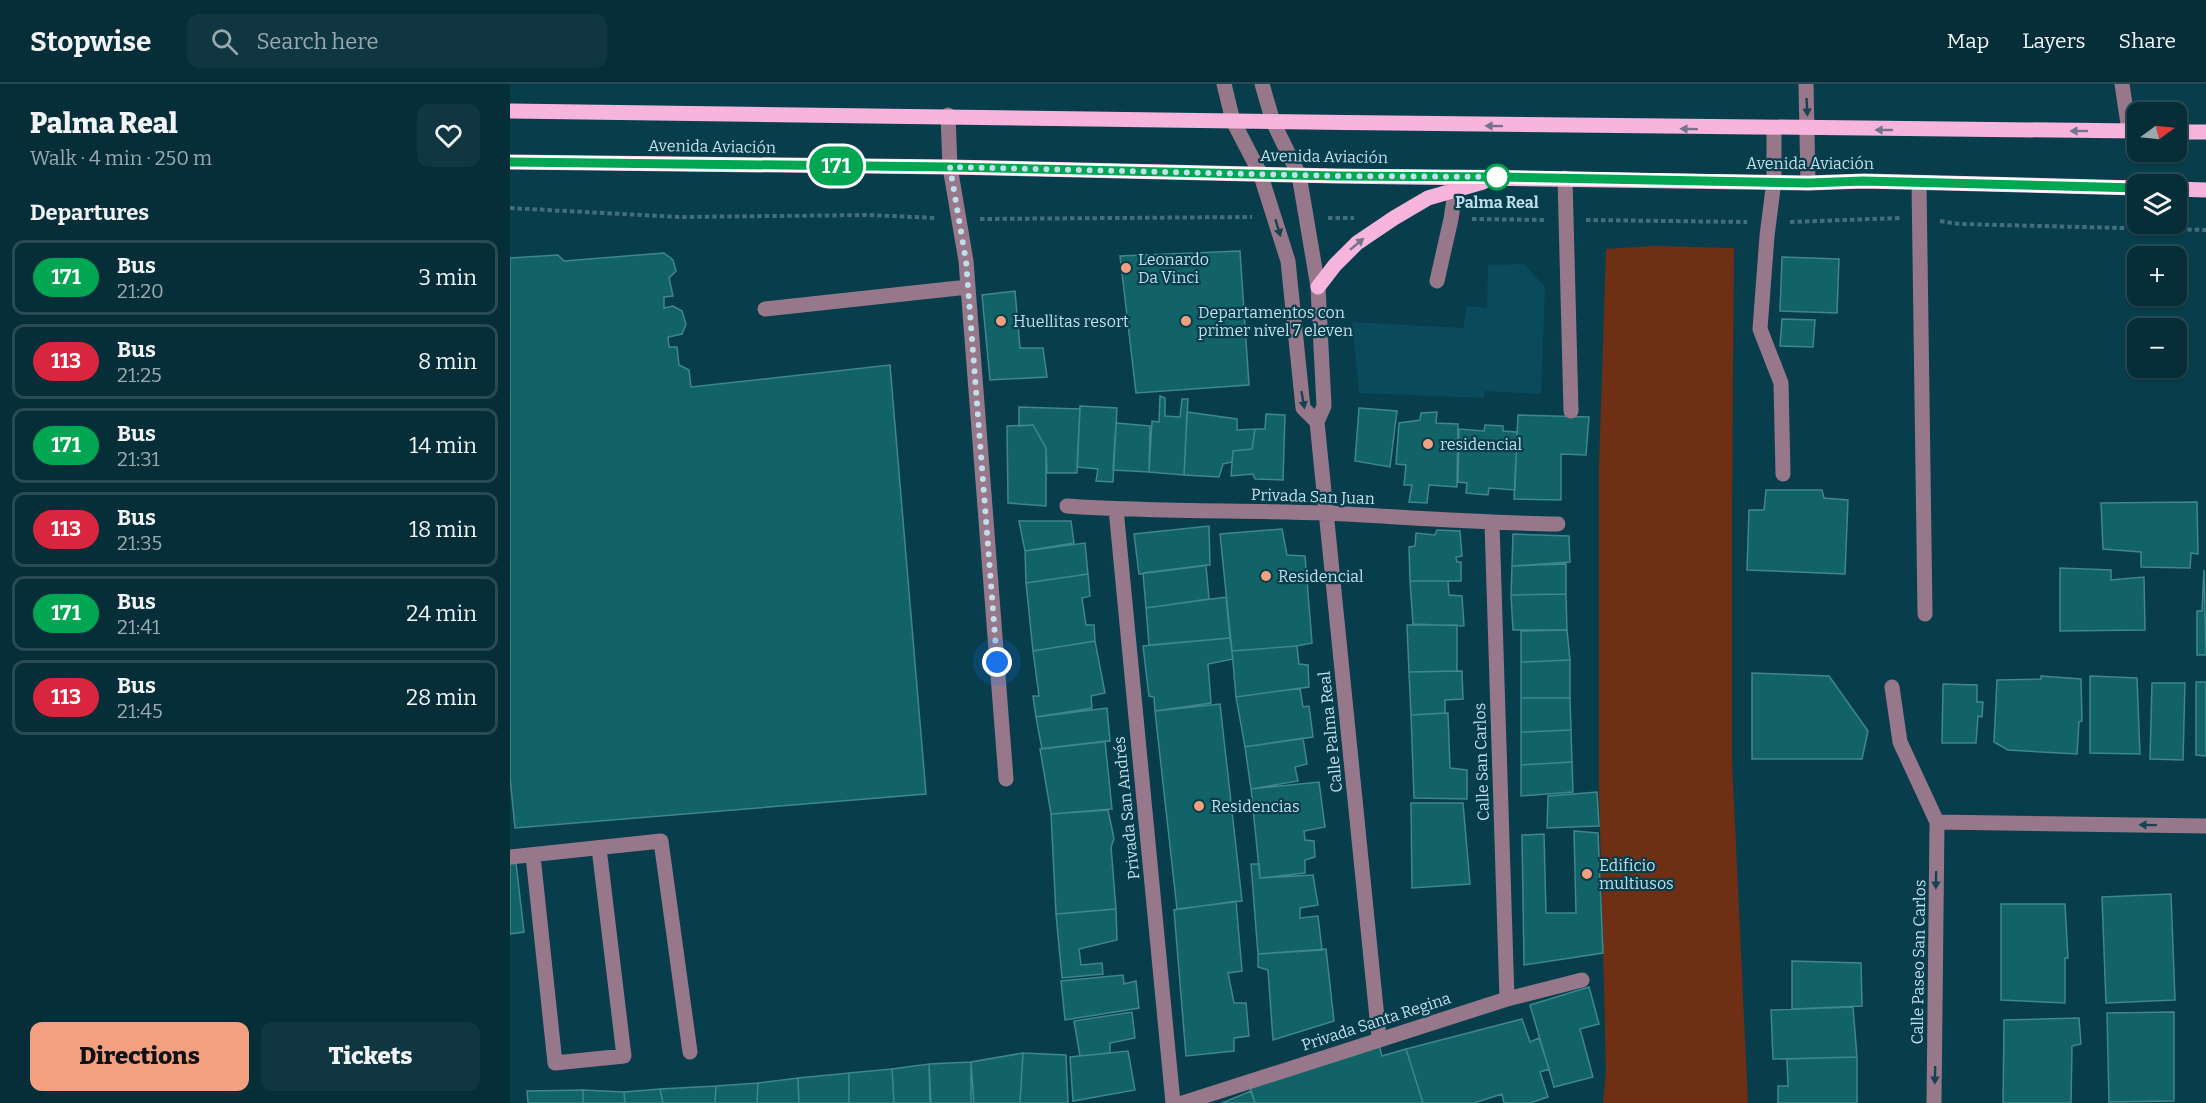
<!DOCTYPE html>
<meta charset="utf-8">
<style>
:root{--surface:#062e39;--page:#0f3641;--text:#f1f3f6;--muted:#98a8ae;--line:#274a53;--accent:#f2a080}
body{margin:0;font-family:Bitter,serif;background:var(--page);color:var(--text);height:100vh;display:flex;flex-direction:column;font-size:22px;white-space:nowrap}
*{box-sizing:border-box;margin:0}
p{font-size:20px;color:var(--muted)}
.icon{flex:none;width:33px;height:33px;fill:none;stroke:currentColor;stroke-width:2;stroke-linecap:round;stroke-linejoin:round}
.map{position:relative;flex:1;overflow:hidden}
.drawer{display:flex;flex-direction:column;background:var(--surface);width:510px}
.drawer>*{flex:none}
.badge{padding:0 12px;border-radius:20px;font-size:21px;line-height:39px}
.needle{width:39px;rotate:75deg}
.tools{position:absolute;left:1617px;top:18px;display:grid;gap:12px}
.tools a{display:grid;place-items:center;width:60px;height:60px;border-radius:12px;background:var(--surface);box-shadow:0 2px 4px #0004,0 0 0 2px var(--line);font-size:30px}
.you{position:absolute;width:30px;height:30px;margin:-15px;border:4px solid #fff;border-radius:50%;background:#1a73e8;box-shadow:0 0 0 9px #1a73e833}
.map>.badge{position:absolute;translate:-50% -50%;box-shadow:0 0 0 3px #fff}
h2{padding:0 30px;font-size:22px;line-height:54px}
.round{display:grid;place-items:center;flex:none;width:63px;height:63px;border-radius:12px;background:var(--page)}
.headline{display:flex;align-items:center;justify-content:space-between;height:102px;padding:0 30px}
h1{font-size:28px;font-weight:800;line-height:45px}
.action{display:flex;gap:12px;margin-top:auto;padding:12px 30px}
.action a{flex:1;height:69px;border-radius:12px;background:var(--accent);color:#111;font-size:24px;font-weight:800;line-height:69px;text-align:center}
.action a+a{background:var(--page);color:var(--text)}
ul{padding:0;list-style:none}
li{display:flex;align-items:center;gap:18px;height:75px;margin:0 12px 9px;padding:0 18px;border:3px solid var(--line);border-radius:12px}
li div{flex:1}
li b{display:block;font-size:22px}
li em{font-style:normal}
li .badge{min-width:66px;font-weight:700;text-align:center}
header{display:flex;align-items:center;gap:36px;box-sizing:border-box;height:84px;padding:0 30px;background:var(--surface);border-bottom:2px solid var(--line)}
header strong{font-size:28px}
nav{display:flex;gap:33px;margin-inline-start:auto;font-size:21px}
.search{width:420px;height:54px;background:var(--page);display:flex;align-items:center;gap:15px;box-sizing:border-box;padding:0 21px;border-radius:12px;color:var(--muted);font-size:22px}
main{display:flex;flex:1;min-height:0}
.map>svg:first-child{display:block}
.built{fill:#094a5c}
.green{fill:#6e2f15}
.building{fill:#126368;stroke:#3f878c;stroke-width:1.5}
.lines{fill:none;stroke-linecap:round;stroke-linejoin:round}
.path{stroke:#416f7d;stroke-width:4;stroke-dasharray:4.5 3;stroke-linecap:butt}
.minor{stroke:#97778a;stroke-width:15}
.major{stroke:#f7b5de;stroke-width:15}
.oneway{fill:#164352}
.oneway2{fill:#74738e}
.line-casing{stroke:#fff;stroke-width:14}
.line{stroke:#00a651;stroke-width:9}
.walk{stroke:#c0dfea;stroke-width:6;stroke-dasharray:0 10.8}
.stop-dot{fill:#fff;stroke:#00a651;stroke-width:3}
.poi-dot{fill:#f2a080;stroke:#083d4c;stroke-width:2}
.labels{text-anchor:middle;stroke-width:4.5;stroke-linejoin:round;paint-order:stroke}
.street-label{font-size:16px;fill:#c0dfea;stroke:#083d4c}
.stop-label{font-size:16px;font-weight:bold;fill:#c0dfea;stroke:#083d4c}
.poi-label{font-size:16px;fill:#c0dfea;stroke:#083d4c;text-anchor:start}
</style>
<header>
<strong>Stopwise</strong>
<div class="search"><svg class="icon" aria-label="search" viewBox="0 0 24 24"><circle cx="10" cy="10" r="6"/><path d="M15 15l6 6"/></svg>Search here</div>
<nav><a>Map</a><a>Layers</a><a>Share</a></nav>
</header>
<main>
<section class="drawer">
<div class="headline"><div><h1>Palma Real</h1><p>Walk · 4 min · 250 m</p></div><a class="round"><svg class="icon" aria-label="heart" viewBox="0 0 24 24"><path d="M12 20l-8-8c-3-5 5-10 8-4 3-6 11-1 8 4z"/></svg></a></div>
<h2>Departures</h2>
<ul>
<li><span class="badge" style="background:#00a651;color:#fff">171</span><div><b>Bus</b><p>21:20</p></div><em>3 min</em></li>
<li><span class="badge" style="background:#d7263d;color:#fff">113</span><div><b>Bus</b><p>21:25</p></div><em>8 min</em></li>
<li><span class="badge" style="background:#00a651;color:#fff">171</span><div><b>Bus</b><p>21:31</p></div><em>14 min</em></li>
<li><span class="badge" style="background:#d7263d;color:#fff">113</span><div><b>Bus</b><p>21:35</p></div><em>18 min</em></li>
<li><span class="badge" style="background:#00a651;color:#fff">171</span><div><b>Bus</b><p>21:41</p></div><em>24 min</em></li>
<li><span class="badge" style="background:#d7263d;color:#fff">113</span><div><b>Bus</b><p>21:45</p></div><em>28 min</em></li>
</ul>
<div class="action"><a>Directions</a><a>Tickets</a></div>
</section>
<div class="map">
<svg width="1696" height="1019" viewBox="0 0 1696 1019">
<rect width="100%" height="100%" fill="#083d4c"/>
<path class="built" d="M1014,180L1035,203L1031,310L975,307L974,314L849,309L842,238L953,244L957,222L977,224L978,181Z"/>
<path class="green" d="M1144,162L1224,164L1222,424V676L1238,1019H1093L1096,987L1089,702V383L1096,165Z"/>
<path class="building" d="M730,167L739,301L626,309L610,172Z
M154,169L163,176L166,187L159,194L163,212L154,213V224L163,222L172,227L176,240L172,250L158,253L159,263H167L169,281L179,286L181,303L380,281L416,710L5,744L0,693V174L48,171L54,177Z
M1272,173L1329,175L1327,229L1270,227Z
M505,207L510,264H533L537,293L480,296L472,211Z
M1272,235L1305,236L1303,263L1270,262Z
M650,312L655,314V332L670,333L672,315H678L674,391L639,388L642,337L649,338Z
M570,322L607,324L603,398L586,397L588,385L567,383Z
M509,323L570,325L567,389H537L536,364L523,341L509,342Z
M849,324L887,327L880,383L845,377Z
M677,328L727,335V346L745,345L742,365L723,367L722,378L713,380L709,393L674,391Z
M927,328L926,339L948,340L947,403L919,401L917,419L899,418L902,401H894L896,381L886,380L889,339L910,336L911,329Z
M756,330L775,331L773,396L745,395L743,390L721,392L723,367L742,365L745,345H755Z
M1008,331L1079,333L1076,371L1051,370V416L1004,415Z
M606,339L640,342L639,388L603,386Z
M523,341L536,364V422L498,419L497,342Z
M975,341L993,342V347L1007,348L1005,406L979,404L978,411L956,409L957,399L948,398L949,345L974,347Z
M1256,406H1312L1314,414L1338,416L1335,490L1237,486L1239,426H1254Z
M1687,418L1688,470L1681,469L1680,484L1631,483V468L1593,465L1591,419Z
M509,437H561L564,459L515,467Z
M699,442L700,481L629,490L624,450Z
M772,445L777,471L795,472L802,559L787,562L722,567L710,450Z
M927,446L950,447L952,472L946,473L947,478H951V497H900L899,463L905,462L906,449L925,451Z
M1003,450L1059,452L1060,478L1002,482Z
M575,459L578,490L516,499L515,467Z
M1056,480V510L1001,511L1002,482Z
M696,481L699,515L636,524L633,489Z
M1550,484L1601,486V496L1634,493L1635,546L1550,547Z
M1694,486L1696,571H1687V527H1692Z
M578,490L580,512L572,514L576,541H584L585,557L523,567L516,499Z
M900,497H938L939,511L952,512L954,542L903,540Z
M1056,510L1057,546H1003L1001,511Z
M716,513L720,554L639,561L636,524Z
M897,541H947V587L899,588Z
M1057,546L1060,576L1011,578V547Z
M720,554L723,575L698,580L701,619L645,627L644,613L639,612L633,562Z
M585,557L595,609L581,612L582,624L526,633L523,612H529L523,567Z
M787,562L789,580L798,581L799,603L726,613L722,567Z
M1060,576V614H1011V578Z
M952,587L953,615L935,616V629L901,631L899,588Z
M1242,589L1319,592L1358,647L1352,675H1242Z
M1531,592L1571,595L1572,637L1569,638L1567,670L1498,666L1484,658L1487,596L1531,595Z
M1580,592L1627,594L1630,670L1580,669Z
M1686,598H1696V672L1686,671Z
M1642,599H1675L1673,676L1640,675Z
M1433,600L1467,601V618H1473L1472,633L1468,632L1466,659H1432Z
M790,604L793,623L799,622L803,653L735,663L726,613Z
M1011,614H1060L1061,646L1011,648Z
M710,620L732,817L667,825L645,627Z
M597,624L600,657L532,665L526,633Z
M938,629L940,684L957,686V715L904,714L901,631Z
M1061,646L1062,678L1011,681V648Z
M793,654L797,680L785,683L788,697L741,705L735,663Z
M595,657L602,725L541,730L530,665Z
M1062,678L1063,708L1011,712V681Z
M809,698L815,743L794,747L795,756L804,757L805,773L795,776V789L750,794L741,705Z
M1087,708L1089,742L1037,744L1038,712Z
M901,719H953L960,800L902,804Z
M598,726L604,755L601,763L606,825L546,830L541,730Z
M1064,747L1088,749L1093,869L1014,881L1012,751L1034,750L1036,829H1066Z
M6,779L14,848L0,850V780Z
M741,780H749L750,794L803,791L808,821L790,824V834L808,832L812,866L748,870Z
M1661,810L1665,916L1596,919L1592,813Z
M726,817L732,887L718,889L724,919H736L739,952L724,954V967L676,972L664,826Z
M1491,820H1555L1558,874H1555V919L1491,916Z
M606,825L607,856L569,865L571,881L592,879L593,890L552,894L546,830Z
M816,865L824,937L763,956L758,886L748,883V870Z
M1282,877L1351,879L1352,922L1282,925Z
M613,891L614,900L626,897L629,924L555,936L551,897Z
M1079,903L1089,940L1070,945L1083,993L1044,1003L1020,921Z
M1343,923L1347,973L1263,975L1261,926Z
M622,928L625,954L600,959V969L570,972L564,937Z
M1664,928V1017L1599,1018L1597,929Z
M1569,934L1571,960L1562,962L1561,1019H1493L1494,936Z
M1012,935L1020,958L1029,954L1039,985L1030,988L1038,1013L1020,1019H994L992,1010L964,1019H913L896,965Z
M869,961L872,972L896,965L913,1019H745L740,1003Z
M618,967L625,1006L563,1017L560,973Z
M513,969L556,971L558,1019H510Z
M513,969L510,1019H461V978Z
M1347,973V1019H1268V1002H1278L1277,975Z
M461,978L464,1019H421L419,980Z
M419,980L420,1019H384L382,985Z
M382,985L384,1019H339V989Z
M339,989V1019H289L288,994Z
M288,994L289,1019H247L248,999Z
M248,999L247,1019H205L206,1002Z
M206,1002L205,1019H153L150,1005Z
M150,1005L153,1019H115L114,1008Z
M73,1006L114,1008L115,1019H73Z
M73,1006V1019H18L17,1007Z
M741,1007L745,1019H712Z"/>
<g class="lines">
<path class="path" d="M0,124L169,133L358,131L427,134
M818,134H844
M470,135L742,133
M962,135L1036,136
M1076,136L1237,138
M1430,137L1449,140L1696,146
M1280,138L1390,134"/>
<path class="minor" d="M714,0L723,37L750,89L778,177L793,324L807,338
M752,0L763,38L789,91L808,203L814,322L807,338L869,954
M1296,0L1298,99
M1612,0L1619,47
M438,31L440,83L456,177L496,695
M1264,46V97L1257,152L1250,245L1271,299L1273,390
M1055,94L1061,327
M1409,99L1415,530
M927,197L941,135L947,95
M255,225L458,203
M557,422C644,428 730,426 817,429C894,433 971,439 1048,440
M606,425L663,1019
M982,439L997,915
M1382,603L1390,658L1427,738L1424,1019
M1427,738L1696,742
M23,772L45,979L114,972L89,764
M0,773L151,757L180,968
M673,1019L997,915L1072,896"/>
<path class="major" d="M0,27C543,32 1085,45 1628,47
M1666,48H1696
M0,78L440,83L827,92L1298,99L1354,97L1628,104
M1666,105L1696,106
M808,203L825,181L847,159L884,134L918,114L973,98"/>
</g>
<defs><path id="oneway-solid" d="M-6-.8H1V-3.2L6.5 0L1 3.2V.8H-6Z" transform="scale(1.5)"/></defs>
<g class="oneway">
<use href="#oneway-solid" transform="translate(1297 23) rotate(87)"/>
<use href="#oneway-solid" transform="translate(768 144) rotate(73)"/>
<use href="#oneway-solid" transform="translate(793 316) rotate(80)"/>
<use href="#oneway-solid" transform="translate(1638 741) rotate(-179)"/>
<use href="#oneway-solid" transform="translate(1426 796) rotate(91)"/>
<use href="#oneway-solid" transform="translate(1425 991) rotate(91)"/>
</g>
<g class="oneway2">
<use href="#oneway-solid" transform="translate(984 42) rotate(-179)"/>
<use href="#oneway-solid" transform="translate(1179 45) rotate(-179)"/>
<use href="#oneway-solid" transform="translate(1374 46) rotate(-180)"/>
<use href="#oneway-solid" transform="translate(1569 47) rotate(-180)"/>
<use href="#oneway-solid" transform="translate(847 160) rotate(-40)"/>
</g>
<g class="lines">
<g class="line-casing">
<path id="line" d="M0,78L440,83L827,92L990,93L1298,99L1353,97L1628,104"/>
</g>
<use href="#line" class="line"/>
<path class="walk" d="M487,578L456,177L440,83L827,92L990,93H987"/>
</g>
<circle class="stop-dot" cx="987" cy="93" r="12"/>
<g class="poi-dot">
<circle cx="616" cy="184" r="6"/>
<circle cx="491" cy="237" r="6"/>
<circle cx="676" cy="237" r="6"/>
<circle cx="918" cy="360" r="6"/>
<circle cx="756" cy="492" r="6"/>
<circle cx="689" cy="722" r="6"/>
<circle cx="1077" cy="790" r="6"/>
</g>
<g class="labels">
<g class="street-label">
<text transform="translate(202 62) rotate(1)" y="6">Avenida Aviación</text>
<text transform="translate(814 72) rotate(1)" y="6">Avenida Aviación</text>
<text x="1300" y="85">Avenida Aviación</text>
<text transform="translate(803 412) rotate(2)" y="6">Privada San Juan</text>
<text transform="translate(820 648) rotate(-96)" y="6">Calle Palma Real</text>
<text transform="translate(971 678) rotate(-92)" y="6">Calle San Carlos</text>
<text transform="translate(616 724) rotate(-96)" y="6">Privada San Andrés</text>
<text transform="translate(1408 878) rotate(-89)" y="6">Calle Paseo San Carlos</text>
<text transform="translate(866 937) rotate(-18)" y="6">Privada Santa Regina</text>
</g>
<g class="stop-label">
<text x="987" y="124">Palma Real</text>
</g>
<g class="poi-label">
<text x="628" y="181">Leonardo<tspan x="628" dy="18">Da Vinci</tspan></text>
<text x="688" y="234">Departamentos con<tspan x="688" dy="18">primer nivel 7 eleven</tspan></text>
<text x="503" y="243">Huellitas resort</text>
<text x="930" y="366">residencial</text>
<text x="768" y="498">Residencial</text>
<text x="701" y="728">Residencias</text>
<text x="1089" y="787">Edificio<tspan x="1089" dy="18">multiusos</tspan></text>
</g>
</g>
</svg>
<div class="tools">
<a><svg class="needle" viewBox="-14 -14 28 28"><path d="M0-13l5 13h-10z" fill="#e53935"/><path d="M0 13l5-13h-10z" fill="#98a8ae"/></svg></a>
<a><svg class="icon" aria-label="layers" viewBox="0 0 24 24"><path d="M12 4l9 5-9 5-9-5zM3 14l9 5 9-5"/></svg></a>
<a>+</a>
<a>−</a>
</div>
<div class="you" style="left:487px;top:578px"></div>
<b class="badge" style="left:326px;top:82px;background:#00a651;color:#fff">171</b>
</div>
</main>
